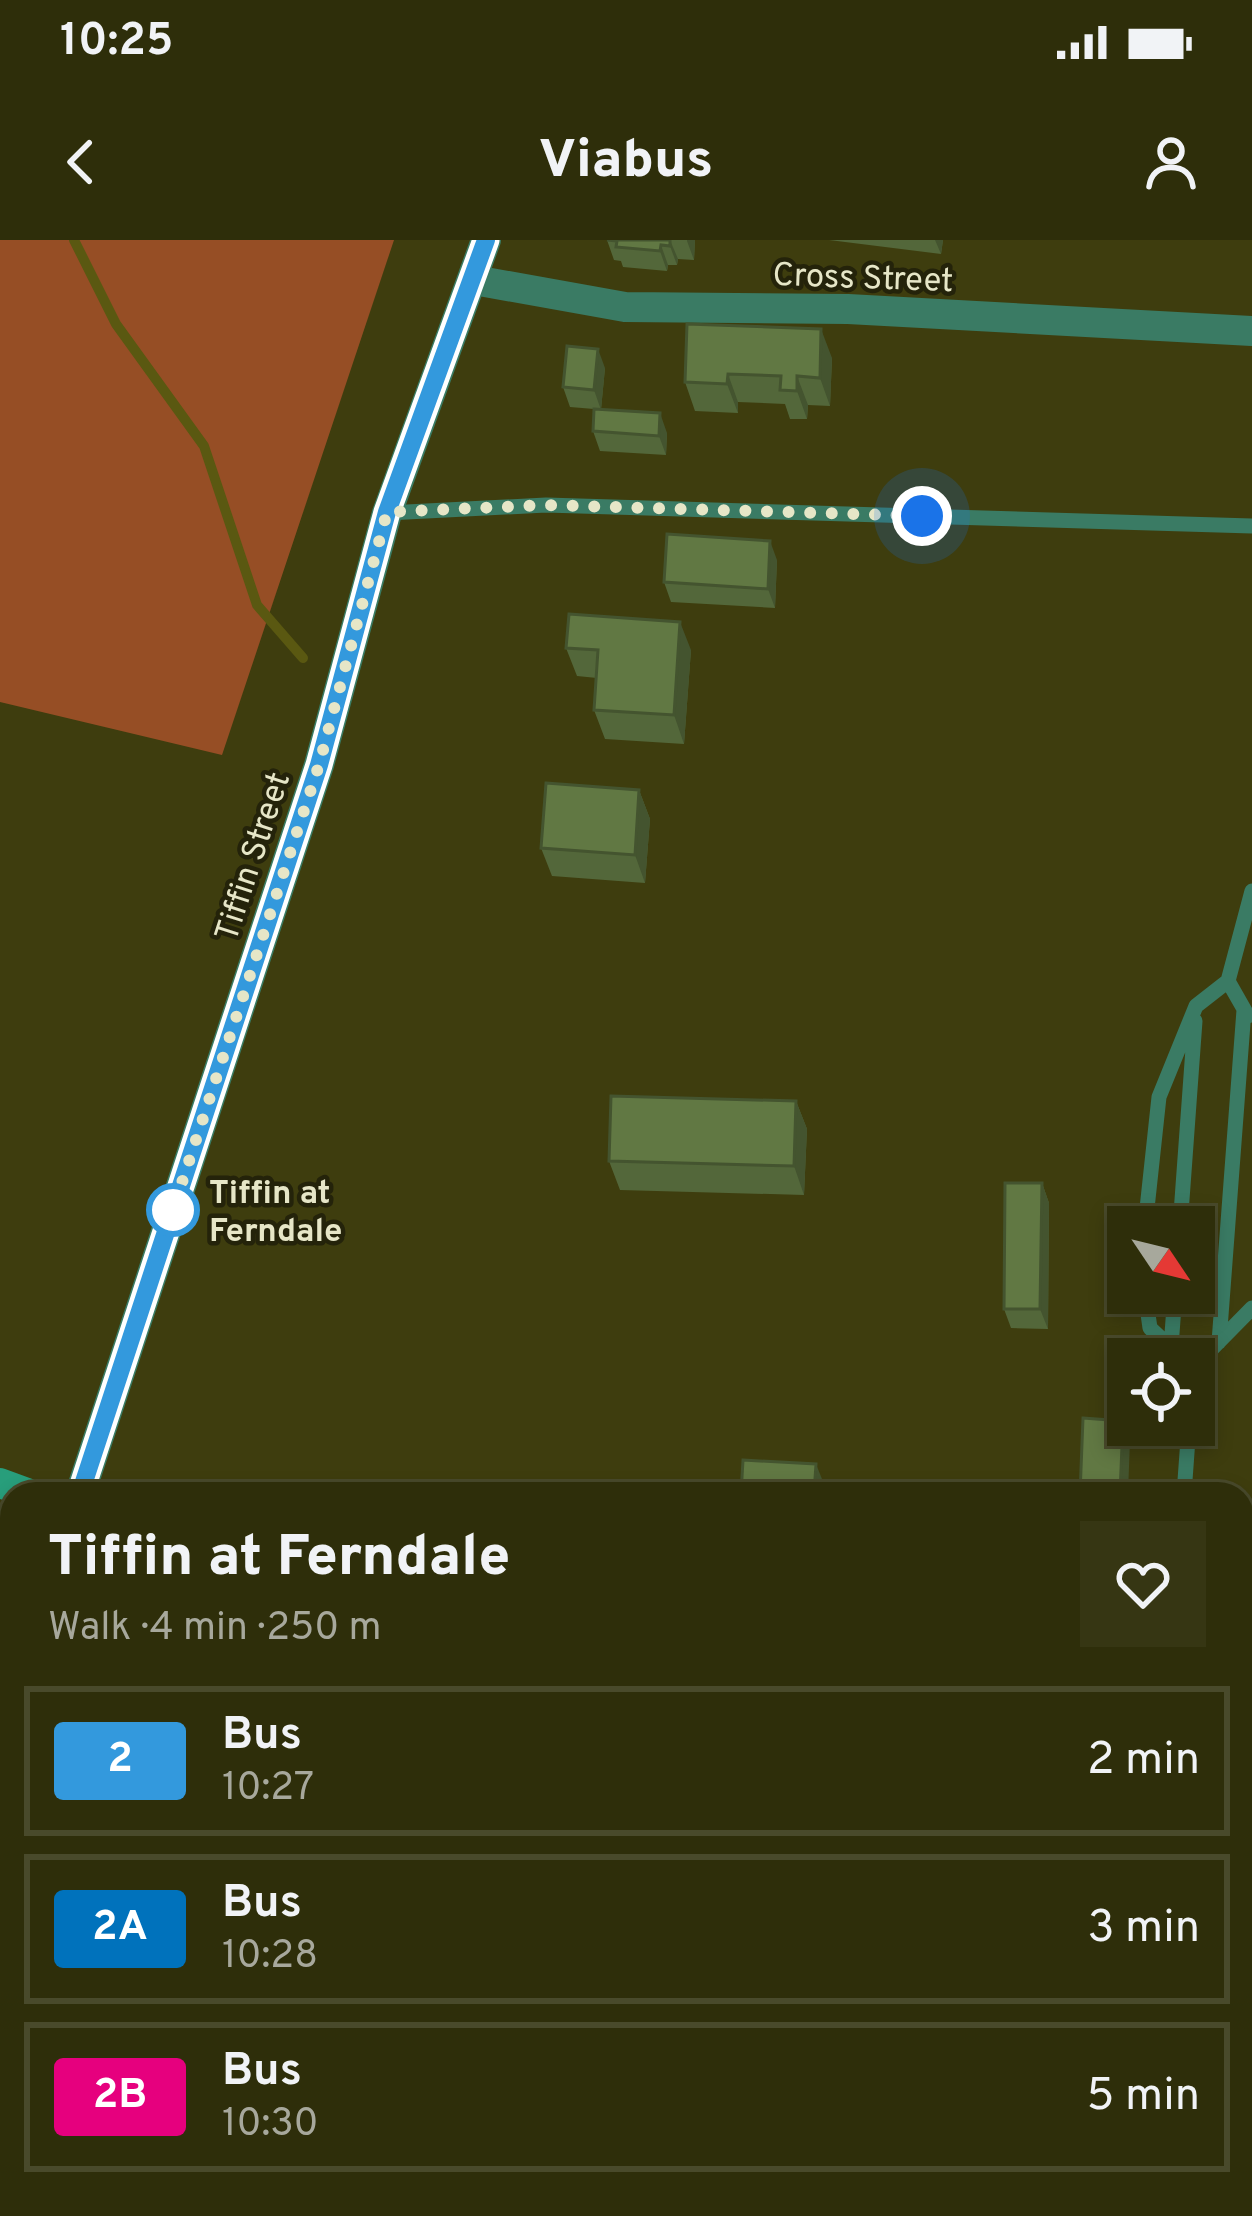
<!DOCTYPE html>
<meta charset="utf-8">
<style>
:root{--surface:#2e2e0a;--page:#363613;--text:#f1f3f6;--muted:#a7a89c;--line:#494a2b}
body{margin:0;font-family:Overpass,sans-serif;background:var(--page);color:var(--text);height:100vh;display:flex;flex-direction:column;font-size:45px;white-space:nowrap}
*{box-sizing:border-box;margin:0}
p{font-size:39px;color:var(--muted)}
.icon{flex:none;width:66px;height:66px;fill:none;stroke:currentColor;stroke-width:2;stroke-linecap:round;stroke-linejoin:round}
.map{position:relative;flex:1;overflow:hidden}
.details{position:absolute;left:0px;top:1242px;width:1254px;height:735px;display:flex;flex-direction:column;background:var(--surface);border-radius:36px 36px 0 0;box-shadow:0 6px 18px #0003,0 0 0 3px var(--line)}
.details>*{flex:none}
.badge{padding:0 24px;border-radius:9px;font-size:42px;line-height:78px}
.needle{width:78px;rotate:125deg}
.fabs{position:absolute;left:1107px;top:966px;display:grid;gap:24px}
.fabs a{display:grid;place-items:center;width:108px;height:108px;border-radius:0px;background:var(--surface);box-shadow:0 6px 18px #0003,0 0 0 3px var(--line);font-size:60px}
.you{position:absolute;width:60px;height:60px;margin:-30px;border:9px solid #fff;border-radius:50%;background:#1a73e8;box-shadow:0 0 0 18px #1a73e833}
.map>.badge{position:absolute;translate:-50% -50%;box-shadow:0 0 0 6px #fff}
.round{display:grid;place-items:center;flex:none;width:126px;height:126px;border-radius:0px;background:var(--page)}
.headline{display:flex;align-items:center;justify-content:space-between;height:204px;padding:0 48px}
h1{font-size:57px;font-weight:800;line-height:90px}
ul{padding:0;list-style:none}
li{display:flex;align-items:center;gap:36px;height:150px;margin:0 24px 18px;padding:0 24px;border:6px solid var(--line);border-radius:0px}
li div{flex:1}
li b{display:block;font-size:45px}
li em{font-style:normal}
li .badge{min-width:132px;font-weight:700;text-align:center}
.status{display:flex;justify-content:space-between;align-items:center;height:84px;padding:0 60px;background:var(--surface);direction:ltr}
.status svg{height:33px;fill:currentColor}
header{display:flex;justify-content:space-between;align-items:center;height:156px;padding:0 48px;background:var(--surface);font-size:54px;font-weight:800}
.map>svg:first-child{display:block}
.forest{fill:#964e25}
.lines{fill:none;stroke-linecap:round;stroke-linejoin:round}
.stream{stroke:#5a5811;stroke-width:10}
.service{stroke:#3a7b64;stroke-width:15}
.minor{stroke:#3a7b64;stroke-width:30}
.tertiary{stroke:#3a7b64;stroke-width:30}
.secondary{stroke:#289e7b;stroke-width:30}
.wall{fill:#53673a}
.shaded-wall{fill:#44542f}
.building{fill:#617843;stroke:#44542f;stroke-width:3}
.line-casing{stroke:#fff;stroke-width:27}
.line{stroke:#39d;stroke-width:18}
.walk{stroke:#e6e6c7;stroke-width:12;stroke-dasharray:0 21.6}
.stop-dot{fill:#fff;stroke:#39d;stroke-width:6}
.labels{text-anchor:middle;stroke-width:9;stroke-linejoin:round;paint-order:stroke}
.street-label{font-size:33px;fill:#e6e6c7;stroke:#24230a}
.stop-label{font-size:33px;font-weight:bold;fill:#e6e6c7;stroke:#24230a;text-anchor:start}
</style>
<div class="status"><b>10:25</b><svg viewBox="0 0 49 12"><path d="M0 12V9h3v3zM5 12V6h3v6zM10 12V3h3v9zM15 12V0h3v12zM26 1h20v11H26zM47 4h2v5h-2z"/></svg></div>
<header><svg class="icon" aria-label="back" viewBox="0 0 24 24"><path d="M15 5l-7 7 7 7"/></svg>Viabus<svg class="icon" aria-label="person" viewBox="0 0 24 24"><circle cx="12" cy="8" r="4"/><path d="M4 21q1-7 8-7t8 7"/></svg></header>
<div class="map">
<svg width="1252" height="1976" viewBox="0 0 1252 1976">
<rect width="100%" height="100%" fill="#3e3d0e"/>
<path class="forest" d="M0,0H394L222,515L0,462Z"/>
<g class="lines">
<path class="stream" d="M74,0L116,84L204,206L257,365L303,418"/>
<path class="service" d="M387,273L546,265L1252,286
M1228,741L1252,651
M1145,987L1159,857L1196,766L1228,741L1248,776
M1180,987L1195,781
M1145,1053L1150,1088L1183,1119
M1219,1102L1244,770
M1171,1107L1175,1053
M1194,1127L1252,1068
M1184,1254L1189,1185
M1242,1539L1252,1504
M726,1976L729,1965
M865,1976L871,1965
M1026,1976L1029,1965"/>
<path class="minor" d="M474,40L625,67L848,69L1252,91"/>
<path class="tertiary" d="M80,1254L319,525L387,273L486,0
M0,1527L12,1486"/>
<path class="secondary" d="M0,1243L30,1254
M1242,1414L1252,1415"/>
</g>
<path class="wall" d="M607,0H695L694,20L678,19L677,25H668L667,31L623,27L621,21L614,20Z
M829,0H943L941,14Z
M687,84L832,118L830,166L808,165L807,179H790L785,164L738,162V173L695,171L685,142Z
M605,128L601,169L667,193L666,215L600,211L593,191L594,169L570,167L563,147Z
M777,320L775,368L671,362L664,342Z
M566,408L691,410L684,504L605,499L594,470L597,438L577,436Z
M639,550L650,579L645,643L552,636L541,608Z
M796,861L807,889L804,955L620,950L609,921Z
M1042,943L1049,963L1048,1089L1011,1088L1004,1069Z
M12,1735V1788L9,1787L2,1768Z
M12,1819V1964L0,1960V1854Z
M17,1965H300L297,1976H20L23,1967Z
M310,1965H357V1971H312Z"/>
<path class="shaded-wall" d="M670,0L678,19L677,25L670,6Z
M687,0H695L694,20L687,1Z
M935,0H943L941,14Z
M661,5L668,25L667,31L660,11Z
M821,89L832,118L830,166L820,138Z
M598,109L605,128L601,170L594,150Z
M728,134L738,162V173L727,144Z
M797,136L808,165L807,179L797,151Z
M660,173L667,193L666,215L659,196Z
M770,301L777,320L775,368L768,349Z
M680,382L691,410L684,504L674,475Z
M639,550L650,579L645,643L635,615Z
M796,861L807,889L804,955L794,926Z
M1042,943L1049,963L1048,1089L1040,1069Z
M1123,1181L1130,1200L1128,1254H1120Z
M816,1224L824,1244L823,1254H814Z
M1252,1621V1701L1242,1733V1653Z
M104,1965H108L112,1976H101Z
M276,1965H300L297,1976H272Z
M989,1965H1014L1010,1976H985Z
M1081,1965H1107L1103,1976H1078Z
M1145,1965H1170L1166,1976H1141Z"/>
<path class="building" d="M607,0H670V6L661,5L660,11L616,7L617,1Z
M687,84L821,89L820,138L797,136V151L780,150L781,136L728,134L727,144L685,142Z
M567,106L598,109L594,150L563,147Z
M594,169L660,173L659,196L593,191Z
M667,294L770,301L768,349L664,342Z
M569,374L680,382L674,475L594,470L598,410L566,408Z
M546,543L639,550L635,615L541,608Z
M611,856L796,861L794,926L609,921Z
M1005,943H1042L1040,1069H1004Z
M1083,1178L1123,1181L1120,1254H1080Z
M743,1220L816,1224L814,1254H741Z
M1252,1515V1621L1242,1653V1547Z
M12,1735V1771L2,1768Z
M11,1818L12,1819V1931L0,1927V1854Z
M23,1965H104L101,1976H20Z
M127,1965H276L272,1976H164Z
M935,1965H989L985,1976H932Z
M1035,1965H1081L1078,1976H1032Z
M1112,1965H1145L1141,1976H1108Z"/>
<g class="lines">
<g class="line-casing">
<path id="line" d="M80,1254L319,525L387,272L486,0"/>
</g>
<use href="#line" class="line"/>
<path class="walk" d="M173,970L171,976L319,525L387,272L546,265L922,276"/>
</g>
<circle class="stop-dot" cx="173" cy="970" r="24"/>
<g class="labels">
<g class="street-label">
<text transform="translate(863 36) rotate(2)" y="12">Cross Street</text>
<text transform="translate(251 616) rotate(-72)" y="12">Tiffin Street</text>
</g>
<g class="stop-label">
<text x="209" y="963">Tiffin at<tspan x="209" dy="38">Ferndale</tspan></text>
</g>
</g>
</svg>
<div class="fabs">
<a><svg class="needle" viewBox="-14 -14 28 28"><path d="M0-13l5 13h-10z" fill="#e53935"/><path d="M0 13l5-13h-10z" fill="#a7a89c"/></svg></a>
<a><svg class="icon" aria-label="locate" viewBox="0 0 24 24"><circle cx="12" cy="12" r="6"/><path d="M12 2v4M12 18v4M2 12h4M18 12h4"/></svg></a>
</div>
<div class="you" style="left:922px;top:276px"></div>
<section class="details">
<div class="headline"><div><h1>Tiffin at Ferndale</h1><p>Walk · 4 min · 250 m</p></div><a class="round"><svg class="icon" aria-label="heart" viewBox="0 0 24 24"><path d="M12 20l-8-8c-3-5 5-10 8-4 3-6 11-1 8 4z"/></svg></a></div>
<ul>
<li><span class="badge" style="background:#39d;color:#fff">2</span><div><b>Bus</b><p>10:27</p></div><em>2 min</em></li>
<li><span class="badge" style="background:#0072bc;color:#fff">2A</span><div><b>Bus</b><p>10:28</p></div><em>3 min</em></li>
<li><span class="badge" style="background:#e6007e;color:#fff">2B</span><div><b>Bus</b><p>10:30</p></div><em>5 min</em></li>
</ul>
</section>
</div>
